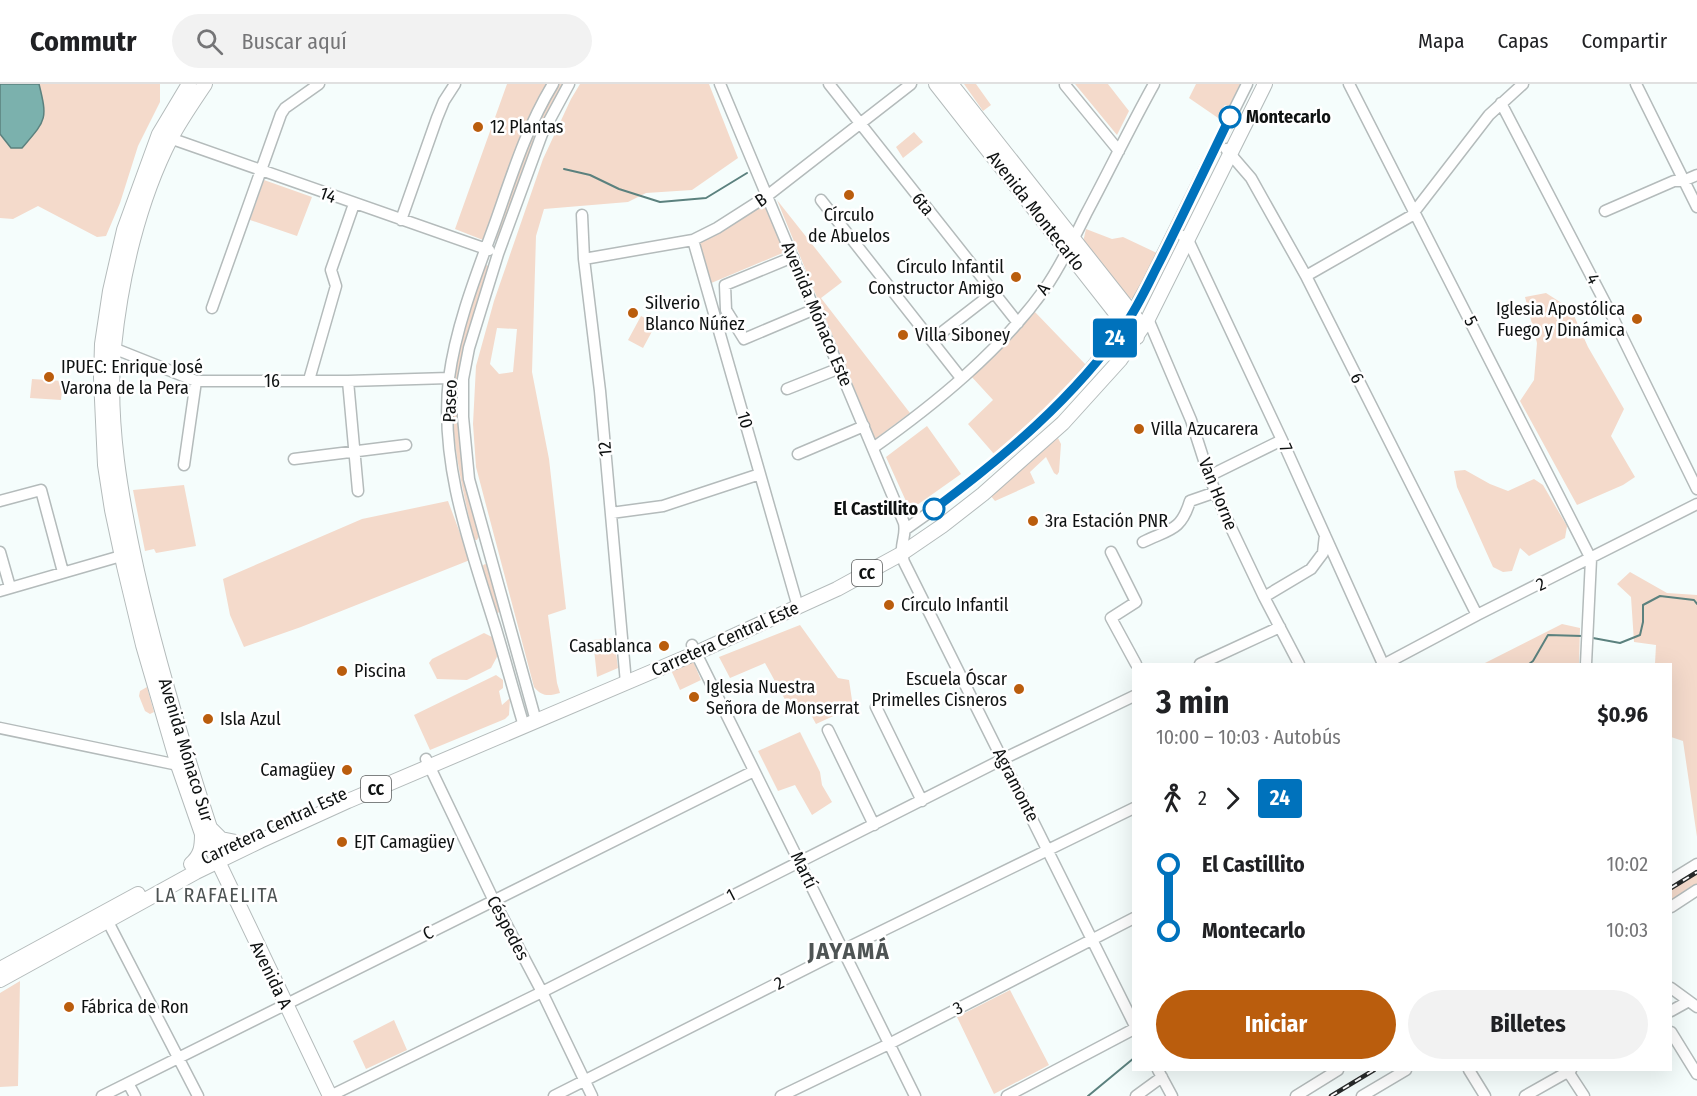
<!DOCTYPE html>
<html lang="es">
<meta charset="utf-8">
<style>
:root{--surface:#fff;--page:#f2f2f2;--text:#202124;--muted:#757577;--line:#e0e0e0;--accent:#ba5d0d}
body{margin:0;font-family:"Fira Sans Condensed",sans-serif;background:var(--page);color:var(--text);height:100vh;display:flex;flex-direction:column;font-size:22px;white-space:nowrap}
*{box-sizing:border-box;margin:0}
p{font-size:20px;color:var(--muted)}
.icon{flex:none;width:33px;height:33px;fill:none;stroke:currentColor;stroke-width:2;stroke-linecap:round;stroke-linejoin:round}
.map{position:relative;flex:1;overflow:hidden}
.panel{position:absolute;left:1132px;top:579px;width:540px;height:408px;display:flex;flex-direction:column;background:var(--surface);border-radius:0px;box-shadow:0 6px 24px #0002}
.panel>*{flex:none}
.badge{padding:0 12px;border-radius:4px;font-size:21px;line-height:39px}
.map>.badge{position:absolute;translate:-50% -50%;box-shadow:0 0 0 3px #fff}
.legs{display:flex;align-items:center;gap:9px;height:66px;padding:0 24px;font-size:20px}
.legs p{margin-inline-start:auto}
.head{display:flex;align-items:center;justify-content:space-between;height:102px;padding:0 24px}
h1{font-size:33px;font-weight:700;line-height:45px}
.primary-button{display:flex;gap:12px;margin-top:auto;padding:12px 24px}
.primary-button a{flex:1;height:69px;border-radius:36px;background:var(--accent);color:#fff;font-size:24px;font-weight:700;line-height:69px;text-align:center}
.primary-button a+a{background:var(--page);color:var(--text)}
ul{padding:0 24px;list-style:none}
li{display:flex;align-items:center;gap:21px;height:66px;font-size:22px}
li i{display:grid;place-items:center;width:9px;height:100%;margin:0 8px;background:currentColor}
li i::after{content:'';width:15px;height:15px;margin:-8px;border:4px solid;border-radius:50%;background:var(--surface)}
li p{margin-inline-start:auto}
li:first-child i{background:linear-gradient(#0000 50%,currentColor 0)}
li:last-child i{background:linear-gradient(currentColor 50%,#0000 0)}
header{display:flex;align-items:center;gap:36px;box-sizing:border-box;height:84px;padding:0 30px;background:var(--surface);border-bottom:2px solid var(--line)}
header strong{font-size:28px}
nav{display:flex;gap:33px;margin-inline-start:auto;font-size:21px}
.search{width:420px;height:54px;background:var(--page);display:flex;align-items:center;gap:15px;box-sizing:border-box;padding:0 21px;border-radius:33px;color:var(--muted);font-size:22px}
.map>svg:first-child{display:block}
.green{fill:#f4dacb;fill-rule:evenodd}
.water{fill:#7bb1ad;stroke:#5b817e;stroke-width:1.5}
.lines{fill:none;stroke-linecap:round;stroke-linejoin:round}
.stream{stroke:#5b817e;stroke-width:2}
.minor-casing{stroke:#b4bbbb;stroke-width:13}
.major-casing{stroke:#b4bbbb;stroke-width:16}
.minor{stroke:#fff;stroke-width:10}
.major{stroke:#fff;stroke-width:14}
.rail-casing{stroke:#272a2a;stroke-width:4.5}
.rail{stroke:#fff;stroke-width:2;stroke-dasharray:7;stroke-linecap:butt}
.line-1-casing{stroke:#fff;stroke-width:14}
.line-1{stroke:#0072bc;stroke-width:9}
.stop-1-dot{fill:#fff;stroke:#0072bc;stroke-width:3}
.poi-dot{fill:#ba5d0d;stroke:#fff;stroke-width:2}
.labels{text-anchor:middle;stroke-width:5;stroke-linejoin:round;paint-order:stroke}
.shield{fill:#fff;stroke:#575959;stroke-width:1.5}
.shield-label{font-size:16px;font-weight:bold;fill:#0f1212}
.stop-label{font-size:18px;font-weight:bold;fill:#0f1212;stroke:#fff;text-anchor:start}
.poi-label{font-size:18px;fill:#0f1212;stroke:#fff;text-anchor:start}
.street-label{font-size:18px;fill:#0f1212;stroke:#fff}
.neighbourhood-label{font-size:20px;letter-spacing:1.5px;fill:#4e5454;stroke:#fff}
.district-label{font-size:24px;font-weight:bold;letter-spacing:1.5px;fill:#4e5454;stroke:#fff}
</style>
<header>
<strong>Commutr</strong>
<div class="search"><svg class="icon" aria-label="search" viewBox="0 0 24 24"><circle cx="10" cy="10" r="6"/><path d="M15 15l6 6"/></svg>Buscar aquí</div>
<nav><a>Mapa</a><a>Capas</a><a>Compartir</a></nav>
</header>
<div class="map">
<svg width="1697" height="1012" viewBox="0 0 1697 1012">
<rect width="100%" height="100%" fill="#f5fdfc"/>
<path class="green" d="M39,0H160V18L138,62L120,119L106,152L97,153L38,122L13,135L0,134V50L3,54L22,64C46,36 48,36 39,0Z
M507,0H546L533,29L483,156L455,145Z
M556,0H564C534,48 518,102 500,155L497,156L495,154L526,65Z
M580,0H709L738,74L692,106L646,109L628,118L544,125L536,152L532,288L549,375L566,525L548,531L557,599L560,609C549,612 542,613 534,603L476,383L473,340L476,282L494,217L543,75L571,15ZM497,244L517,245L513,288L499,290L490,280Z
M964,0H976L991,21L983,27Z
M1075,0H1108L1129,27L1117,51Z
M1196,0H1240L1229,23L1225,21L1220,28L1224,31L1221,36L1189,14Z
M914,48L923,58L903,74L896,63Z
M264,96L312,113L297,152L250,136Z
M777,116L842,198L821,214L910,329L875,355Z
M764,121L785,168L709,200L699,160Z
M1086,145L1112,155L1123,153L1159,170L1136,213L1129,215L1083,158Z
M487,181L489,184L459,329L463,386L479,452L477,456H474C462,402 448,348 454,292C458,255 471,218 484,182Z
M1546,209L1571,225L1588,263L1624,325L1611,352L1635,393L1623,401L1577,421L1520,317L1534,296L1537,259L1525,213Z
M1034,227L1086,281L1044,325L994,370L968,340L993,316L970,291L1002,264Z
M641,232L656,240L643,264L628,256Z
M32,295L63,297L61,316L30,314Z
M927,342L961,390L910,426L886,373Z
M1058,354L1061,360L1059,388L1057,391L1054,389L1046,373L1030,388L1035,399L995,417L990,411Z
M1465,386L1490,400L1508,407L1534,395L1543,401L1567,442L1565,454L1529,472L1520,464L1512,487L1503,488L1493,483L1457,403L1454,387Z
M184,401L196,462L156,469L154,465L145,467L133,406Z
M448,417L470,476L301,543L244,563L230,531L223,495L362,435Z
M485,480L488,481L500,527L498,529L495,528L482,482Z
M1630,488L1667,509L1697,511V753L1683,657L1671,653V580H1655L1656,561L1634,558L1631,513L1617,500Z
M1562,540L1580,544L1579,580H1483Z
M800,541L838,594L849,596L853,623L816,640L810,629L788,621L765,579L730,594L719,573Z
M484,549L492,553L498,571L491,584L467,596L437,595L429,579L432,575Z
M614,554L618,584L597,593L593,556Z
M693,577L701,596L680,606L671,586Z
M496,591L503,596V604L499,607L502,621L510,614L509,631L505,635L430,666L414,631Z
M147,603L154,628L150,630L145,627L139,612L140,607Z
M800,648L820,688L822,701L832,718L812,731L795,701L778,707L758,667Z
M1697,774V801L1671,817V791Z
M20,897L18,1002L0,1003V909Z
M1010,906L1049,981L994,1010L957,933Z
M394,936L407,966L366,985L353,957Z"/>
<path class="water" d="M0,0H39C48,36 46,36 22,64H11L0,50Z"/>
<g class="lines">
<path class="stream" d="M564,85L590,91L619,105L660,118L706,114L747,89
M1593,554L1620,559L1640,551L1643,538V521L1660,512L1694,516L1697,520
M1529,580L1533,577L1548,551L1582,552
M1088,1012L1134,974"/>
<g class="minor-casing">
<path id="minor" d="M720,0L904,439C907,454 898,460 904,478L1134,940
M829,0L1018,239
M1349,0L1591,475L1586,580
M1636,0L1697,123
M1065,1L1119,67
M1501,19L1611,230L1697,405
M164,52L489,166
M1226,65L1251,94L1306,192L1477,531
M821,116L961,294
M1605,127L1674,97H1683L1697,91
M582,131L584,175L600,307L626,599
M401,136L437,34L444,17L455,0
M1183,152L1188,156L1282,356L1383,580
M693,156L796,516
M793,173L725,201L726,226L744,255L815,225
M584,175L693,156L717,144L767,112L911,0
M1306,192L1411,132L1489,31L1523,0
M212,224L281,30L285,24L319,0
M1148,235L1191,336L1209,392L1224,429L1264,513L1299,580
M932,256L994,208
M108,262L196,297H348L449,294
M309,296L336,202L331,186L354,120
M348,297L358,407
M787,305L840,284
M873,364C935,320 999,268 1044,206C1061,182 1073,156 1086,130C1109,87 1130,43 1154,0
M798,370L864,342
M294,375L406,361
M184,381L196,297
M1209,392L1282,356
M0,417L41,406L63,488
M611,429L663,422L760,390
M906,445C1000,379 1092,304 1147,201L1247,0
M1143,458C1170,445 1181,447 1190,417L1216,408
M0,468L10,503
M1111,468L1136,518L1111,534L1136,580
M0,507L121,472
M1264,513L1311,485L1323,469L1325,451
M692,561L915,1012
M1200,580L1280,543
M1385,580L1477,531L1697,420
M876,623L922,717
M536,637L469,395L463,333V295L469,264L498,170L542,50L569,0
M524,642C514,609 505,575 495,542C470,462 439,379 449,294C456,242 476,191 494,142C511,94 526,44 553,0
M0,644L178,681
M828,646L874,741
M426,675L494,817L542,908L592,1012
M1671,796L1697,780
M1671,823L1697,806
M105,832L198,1012
M1671,904L1697,923
M1671,927L1689,917
M1671,948L1697,990
M1158,986L1172,1012
M1469,986L1485,1012
M1567,986L1584,1012
M128,999L135,1012
M102,1012L754,687
M330,1012L542,908L1003,675L1134,612
M554,1012L843,866L1134,724
M781,1012L889,960L1134,834
M1007,1012L1134,945
M1136,1012L1162,993
M1296,1012L1338,986
M1362,1012L1406,986
M1525,1012L1571,986"/>
</g>
<g class="major-casing">
<path id="major" d="M189,0L159,50L124,146L110,207L102,260L101,294L105,381L112,426L124,482L143,561L178,681L202,750L214,769L330,1012
M205,0C193,18 181,35 171,54C139,116 121,193 114,263C107,338 121,414 137,487C157,576 182,658 210,744L214,764
M936,0L1125,241L1137,253
M951,0L1143,243
M210,744L221,755L236,758
M191,780C201,771 202,763 202,750
M0,885L138,810
M0,896L196,788L260,757L348,717L696,569L837,505L901,470L942,442L983,410L1063,339L1120,276L1148,235L1265,0"/>
</g>
<use href="#minor" class="minor"/>
<use href="#major" class="major"/>
<g class="rail-casing">
<path id="rail" d="M1671,804L1697,788
M1331,1012L1374,986"/>
</g>
<use href="#rail" class="rail"/>
</g>
<g class="lines">
<g class="line-1-casing">
<path id="line-1" d="M934,425C1005,372 1074,314 1125,241C1139,221 1149,198 1160,177C1184,129 1207,81 1230,33"/>
</g>
<use href="#line-1" class="line-1"/>
</g>
<g class="stop-1-dot">
<circle cx="1230" cy="33" r="10"/>
<circle cx="934" cy="425" r="10"/>
</g>
<g class="poi-dot">
<circle cx="478" cy="43" r="6"/>
<circle cx="849" cy="111" r="6"/>
<circle cx="1016" cy="193" r="6"/>
<circle cx="633" cy="229" r="6"/>
<circle cx="1637" cy="235" r="6"/>
<circle cx="903" cy="251" r="6"/>
<circle cx="49" cy="293" r="6"/>
<circle cx="1139" cy="345" r="6"/>
<circle cx="1033" cy="437" r="6"/>
<circle cx="889" cy="521" r="6"/>
<circle cx="664" cy="562" r="6"/>
<circle cx="342" cy="587" r="6"/>
<circle cx="1019" cy="605" r="6"/>
<circle cx="694" cy="613" r="6"/>
<circle cx="208" cy="635" r="6"/>
<circle cx="347" cy="686" r="6"/>
<circle cx="342" cy="758" r="6"/>
<circle cx="69" cy="923" r="6"/>
</g>
<g class="labels">
<g class="shield">
<rect x="852" y="476" width="30" height="26" rx="4.5"/>
<rect x="361" y="692" width="30" height="26" rx="4.5"/>
</g>
<g class="shield-label">
<text x="867" y="495">CC</text>
<text x="376" y="711">CC</text>
</g>
<g class="stop-label">
<text x="1246" y="39">Montecarlo</text>
<text x="918" y="431" text-anchor="end">El Castillito</text>
</g>
<g class="poi-label">
<text x="490" y="49">12 Plantas</text>
<text x="849" y="137" text-anchor="middle">Círculo<tspan x="849" dy="21">de Abuelos</tspan></text>
<text x="1004" y="189" text-anchor="end">Círculo Infantil<tspan x="1004" dy="21">Constructor Amigo</tspan></text>
<text x="645" y="225">Silverio<tspan x="645" dy="21">Blanco Núñez</tspan></text>
<text x="1625" y="231" text-anchor="end">Iglesia Apostólica<tspan x="1625" dy="21">Fuego y Dinámica</tspan></text>
<text x="915" y="257">Villa Siboney</text>
<text x="61" y="289">IPUEC: Enrique José<tspan x="61" dy="21">Varona de la Pera</tspan></text>
<text x="1151" y="351">Villa Azucarera</text>
<text x="1045" y="443">3ra Estación PNR</text>
<text x="901" y="527">Círculo Infantil</text>
<text x="652" y="568" text-anchor="end">Casablanca</text>
<text x="354" y="593">Piscina</text>
<text x="1007" y="601" text-anchor="end">Escuela Óscar<tspan x="1007" dy="21">Primelles Cisneros</tspan></text>
<text x="706" y="609">Iglesia Nuestra<tspan x="706" dy="21">Señora de Monserrat</tspan></text>
<text x="220" y="641">Isla Azul</text>
<text x="335" y="692" text-anchor="end">Camagüey</text>
<text x="354" y="764">EJT Camagüey</text>
<text x="81" y="929">Fábrica de Ron</text>
</g>
<g class="street-label">
<text transform="translate(328 111) rotate(19)" y="6">14</text>
<text transform="translate(761 116) rotate(-34)" y="6">B</text>
<text transform="translate(923 120) rotate(51)" y="6">6ta</text>
<text transform="translate(1036 127) rotate(52)" y="6">Avenida Montecarlo</text>
<text transform="translate(1593 195) rotate(63)" y="6">4</text>
<text transform="translate(1043 205) rotate(-55)" y="6">A</text>
<text transform="translate(817 230) rotate(67)" y="6">Avenida Mónaco Este</text>
<text transform="translate(1471 237) rotate(63)" y="6">5</text>
<text transform="translate(1357 294) rotate(63)" y="6">6</text>
<text x="272" y="303">16</text>
<text transform="translate(450 317) rotate(-88)" y="6">Paseo</text>
<text transform="translate(745 336) rotate(74)" y="6">10</text>
<text transform="translate(1286 364) rotate(66)" y="6">7</text>
<text transform="translate(605 365) rotate(-95)" y="6">12</text>
<text transform="translate(1218 410) rotate(68)" y="6">Van Horne</text>
<text transform="translate(1541 500) rotate(-26)" y="6">2</text>
<text transform="translate(725 555) rotate(-24)" y="6">Carretera Central Este</text>
<text transform="translate(186 666) rotate(73)" y="6">Avenida Mónaco Sur</text>
<text transform="translate(1016 701) rotate(63)" y="6">Agramonte</text>
<text transform="translate(274 742) rotate(-25)" y="6">Carretera Central Este</text>
<text transform="translate(804 786) rotate(64)" y="6">Martí</text>
<text transform="translate(731 811) rotate(-27)" y="6">1</text>
<text transform="translate(508 844) rotate(62)" y="6">Céspedes</text>
<text transform="translate(428 849) rotate(-26)" y="6">C</text>
<text transform="translate(271 891) rotate(64)" y="6">Avenida A</text>
<text transform="translate(779 899) rotate(-27)" y="6">2</text>
<text transform="translate(958 924) rotate(-27)" y="6">3</text>
</g>
<g class="neighbourhood-label">
<text x="217" y="818">LA RAFAELITA</text>
</g>
<g class="district-label">
<text x="849" y="875">JAYAMÁ</text>
</g>
</g>
</svg>
<b class="badge" style="left:1115px;top:254px;background:#0072bc;color:#fff">24</b>
<section class="panel">
<div class="head"><div><h1>3 min</h1><p>10:00 – 10:03 · Autobús</p></div><b>$0.96</b></div>
<div class="legs"><svg class="icon" aria-label="walk" viewBox="0 0 24 24"><circle cx="13" cy="4" r="2"/><path d="M13 8l-2 6 4 7M11 14l-3 7M7 12l3-4h3l4 4"/></svg>2<svg class="icon" aria-label="forward" viewBox="0 0 24 24"><path d="M9 5l7 7-7 7"/></svg><b class="badge" style="background:#0072bc;color:#fff">24</b></div>
<ul>
<li><i style="color:#0072bc"></i><b>El Castillito</b><p>10:02</p></li>
<li><i style="color:#0072bc"></i><b>Montecarlo</b><p>10:03</p></li>
</ul>
<div class="primary-button"><a>Iniciar</a><a>Billetes</a></div>
</section>
</div>
